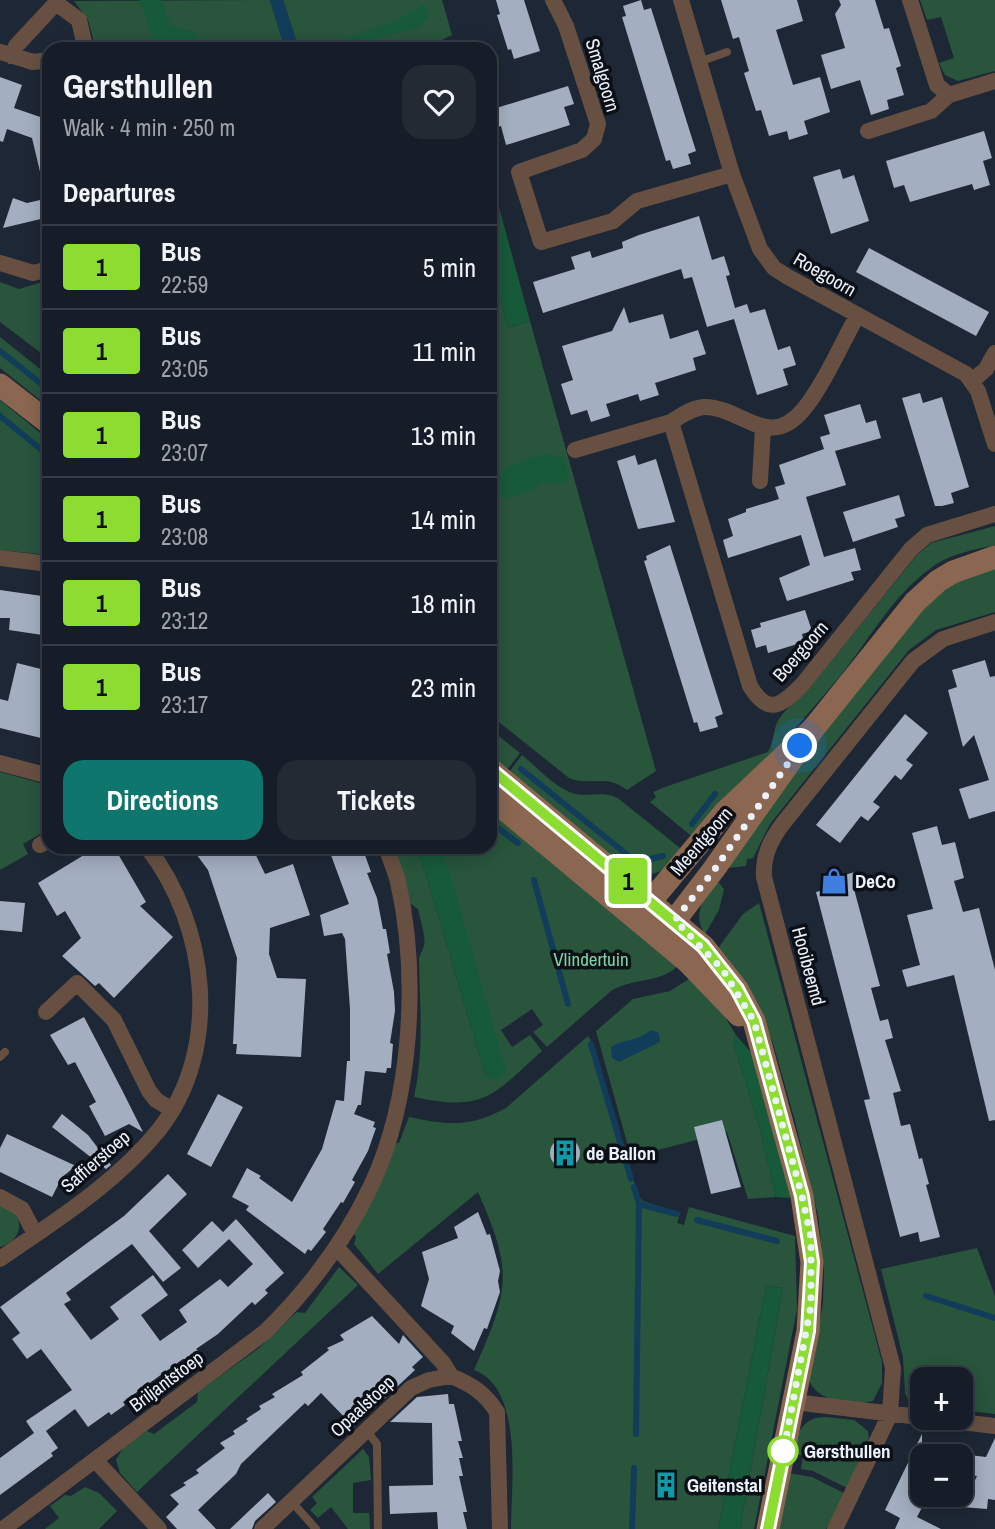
<!DOCTYPE html>
<meta charset="utf-8">
<style>
:root{--surface:#161d28;--page:#232a34;--text:#f1f3f6;--muted:#9ea2a8;--line:#353b45;--accent:#0f766e}
body{margin:0;font-family:"Archivo Narrow",sans-serif;background:var(--page);color:var(--text);height:100vh;display:flex;flex-direction:column;font-size:26px;white-space:nowrap}
*{box-sizing:border-box;margin:0}
p{font-size:23px;color:var(--muted)}
.icon{flex:none;width:38px;height:38px;fill:none;stroke:currentColor;stroke-width:2;stroke-linecap:round;stroke-linejoin:round}
.map{position:relative;flex:1;overflow:hidden}
.sheet{position:absolute;left:42px;top:42px;width:455px;height:812px;display:flex;flex-direction:column;background:var(--surface);border-radius:21px;box-shadow:0 4px 18px #0003,0 0 0 2px var(--line)}
.sheet>*{flex:none}
.badge{padding:0 14px;border-radius:5px;font-size:24px;line-height:46px}
.controls{position:absolute;left:910px;top:1367px;display:grid;gap:14px}
.controls a{display:grid;place-items:center;width:63px;height:63px;border-radius:14px;background:var(--surface);box-shadow:0 4px 18px #0003,0 0 0 2px var(--line);font-size:35px}
.you{position:absolute;width:35px;height:35px;margin:-18px;border:5px solid #fff;border-radius:50%;background:#1a73e8;box-shadow:0 0 0 10px #1a73e833}
.map>.badge{position:absolute;translate:-50% -50%;box-shadow:0 0 0 4px #fff}
h2{padding:0 21px;font-size:26px;line-height:63px}
.round{display:grid;place-items:center;flex:none;width:74px;height:74px;border-radius:21px;background:var(--page)}
.overview{display:flex;align-items:center;justify-content:space-between;height:119px;padding:0 21px}
h1{font-size:33px;font-weight:800;line-height:52px}
.primary-button{display:flex;gap:14px;margin-top:auto;padding:14px 21px}
.primary-button a{flex:1;height:80px;border-radius:21px;background:var(--accent);color:#fff;font-size:28px;font-weight:800;line-height:80px;text-align:center}
.primary-button a+a{background:var(--page);color:var(--text)}
ul{padding:0;list-style:none}
li{display:flex;align-items:center;gap:21px;height:84px;padding:0 21px;border-top:2px solid var(--line)}
li div{flex:1}
li b{display:block;font-size:26px}
li em{font-style:normal}
li .badge{min-width:77px;font-weight:700;text-align:center}
.map>svg:first-child{display:block}
.green{fill:#28553c}
.forest{fill:#175a39}
.water{fill:#113d5a}
.lines{fill:none;stroke-linecap:round;stroke-linejoin:round}
.stream{stroke:#113d5a;stroke-width:6}
.building{fill:#a3aec0}
.lane{stroke:#675042;stroke-width:8}
.street{stroke:#675042;stroke-width:16}
.secondary{stroke:#8b6650;stroke-width:23}
.line-casing{stroke:#fff;stroke-width:16}
.line{stroke:#8cdc32;stroke-width:10}
.walk{stroke:#ecf2fc;stroke-width:7;stroke-dasharray:0 12.6}
.stop-dot{fill:#fff;stroke:#8cdc32;stroke-width:3.5}
.labels{text-anchor:middle;stroke-width:7;stroke-linejoin:round;paint-order:stroke}
.street-label{font-size:19px;fill:#ecf2fc;stroke:#0c1016}
.poi-label{font-size:19px;font-weight:bold;fill:#ecf2fc;stroke:#0c1016;text-anchor:start}
.park-label{font-size:19px;fill:#7bd7a3;stroke:#0c1016}
.stop-label{font-size:19px;font-weight:bold;fill:#ecf2fc;stroke:#0c1016;text-anchor:start}
</style>
<div class="map">
<svg width="995" height="1529" viewBox="0 0 995 1529">
<rect width="100%" height="100%" fill="#1e2735"/>
<path class="green" d="M270,0L285,49H101L99,41L94,42L88,20L74,1Z
M283,0H442L452,35L434,44L435,49H299Z
M920,0H995V71L958,81L945,75L939,63L954,58L941,17L927,20Z
M490,259L508,328L530,321L656,771L627,790C606,773 590,787 569,778L490,715Z
M49,280V359L0,322V282L19,289Z
M0,337L49,376V407L0,368Z
M0,400L49,440V555L0,550Z
M995,526V545C974,550 953,553 935,565C894,593 871,637 841,675C794,731 745,785 695,839L650,802L656,797L653,792L665,787L768,752C774,741 773,729 779,719C787,706 799,701 808,690L917,555L931,543Z
M995,568V612L936,630L909,650L770,824L753,858L747,859L746,866L729,868L724,865L767,800L912,619L949,585Z
M490,729L520,753L507,770L490,762Z
M522,755C537,767 557,790 576,794C592,797 604,790 619,799L685,852C671,866 659,877 638,874C622,872 529,788 509,772Z
M0,772L47,785L41,800L49,804V829L23,844L28,854L0,870Z
M490,809L680,963C664,984 633,977 611,991L547,1047L533,1032L543,1025L532,1009L501,1030L512,1047L530,1035L542,1051C492,1096 485,1112 414,1097C424,1053 420,1007 419,961C419,955 422,952 424,946C426,936 420,919 418,909L407,901L403,873L394,847H413L422,861L486,1077L505,1072L441,847H490Z
M716,879L724,889L719,910L705,934C691,915 705,896 716,879Z
M759,903L882,1362V1383L873,1401C852,1405 818,1403 809,1380L823,1303L824,1270L818,1215L795,1121L773,1043L757,1007L716,951L743,914Z
M689,979L722,1012L736,1035L733,1041L760,1129L776,1197L748,1199L727,1132L631,1157L596,1031L633,999L670,991Z
M588,1036L593,1044L638,1195L643,1201L680,1213L677,1223L684,1225L689,1207L795,1236L797,1309L754,1529H740L783,1288L766,1286L718,1529H511C511,1485 524,1388 474,1370C509,1291 514,1273 478,1192L378,1274L354,1244L356,1237L354,1234L394,1143H399L409,1117C448,1125 469,1128 506,1108Z
M0,1205L16,1213C24,1230 16,1242 0,1247Z
M977,1248L995,1296V1414L961,1410V1379H922V1405L910,1404L905,1393L903,1357L881,1269Z
M339,1267L358,1285L137,1492L120,1473L116,1460L123,1448L147,1431L154,1434L197,1402L198,1392L259,1348L297,1312L305,1313Z
M826,1417L854,1420L868,1431L869,1442L847,1488L813,1471L801,1469L803,1456L793,1453C797,1433 802,1417 826,1417Z
M363,1449L369,1457L371,1480L353,1483V1513H369L370,1529H348L331,1507L318,1518L310,1510L317,1503L312,1497Z
M789,1473L812,1477L844,1493L826,1529H778Z
M85,1487L99,1493L117,1511L99,1529H45L59,1518L50,1506L65,1495L71,1496Z"/>
<path class="forest" d="M140,0H161L171,26L195,33L201,49H156Z
M425,4L429,15L420,27L344,47L342,40L395,21Z
M490,174L530,321L508,328L490,259Z
M546,454L563,457L569,479L555,484L543,482C525,494 512,501 490,496V480C508,466 524,460 546,454Z
M413,847H441L445,857L506,1072L497,1079L486,1077L422,861Z
M736,1035L754,1056L784,1162L791,1198L776,1197L760,1129L733,1041Z
M766,1286L783,1288L740,1529H718Z"/>
<path class="water" d="M270,0H283L299,49H285Z
M651,1030L659,1033L660,1042L619,1062L612,1058L611,1047C620,1040 636,1042 651,1030Z"/>
<g class="lines">
<path class="stream" d="M0,351L49,390
M0,416L49,456
M521,769L630,857L641,861L663,856
M490,822L518,843
M692,824L715,794
M534,880L568,1004
M591,1044L631,1179
M634,1187L639,1204L636,1434
M639,1204L677,1214
M697,1220L777,1241
M926,1296L995,1318
M632,1529L634,1468"/>
</g>
<path class="building" d="M496,0H524L540,51L514,59L511,49L508,50L497,15L500,14Z
M641,0L644,10L651,8L696,151L688,154L691,164L673,169L670,160L666,161L622,17L626,16L623,6Z
M721,0H797L803,21L776,30L793,85L820,77L830,112L804,121L808,134L789,140L787,131L769,136L761,110L756,111L744,73L749,71L739,37L733,39Z
M839,0H875L884,29L889,28L901,66L896,68L904,95L887,100L889,109L871,115L860,80L831,89L821,55L845,48L835,14L841,5Z
M0,77L22,85L14,108L49,120V180H42L32,138L7,129L3,142L0,141Z
M568,86L574,104L564,107L570,125L506,145L501,126L490,129V110Z
M984,131L992,158L983,161L990,185L974,190L972,184L910,202L904,185L894,188L886,161Z
M840,169L843,179L854,175L869,221L831,234L813,177Z
M13,198L27,203L49,198V217L3,228Z
M699,216L712,260L724,256L730,275L726,276L735,308L747,304L750,313L765,309L778,350L790,346L796,365L783,369L788,385L757,395L734,319L707,327L692,277L684,279L681,269L543,313L533,282L575,269L571,257L590,251L592,258L623,248L622,242L639,235Z
M869,248L989,312L976,336L856,272Z
M624,307L629,323L663,314L670,339L698,330L706,354L693,358L696,370L655,383L659,395L640,401L638,394L606,404L610,416L591,422L587,410L571,415L561,384L573,380L562,346L612,331Z
M920,393L923,403L942,397L969,487L951,493L954,503L942,506H935L902,398Z
M860,404L866,423L876,420L881,438L835,451L846,485L806,497L824,557L855,548L861,570L851,572L854,580L787,601L779,578L810,565L801,535L728,558L723,540L733,536L728,519L746,512V509L779,499L775,487L785,484L779,465L824,449L820,437L830,434L824,415Z
M635,455L638,465L656,459L675,522L638,529L617,461Z
M899,495L905,516L895,519L898,527L853,542L843,512Z
M670,545L723,714L715,717L718,727L700,732L697,722L694,723L644,561L647,560L646,556Z
M0,590L49,597V636L9,630L10,618H0Z
M805,610L812,631L802,634L804,642L768,653L766,645L756,648L751,630L761,627L760,623Z
M985,660L990,677L995,676V811L969,819L959,789L989,780L974,735L963,747L948,690L957,687L952,670Z
M17,663L49,671V740L0,728V699L8,701Z
M905,714L928,733L906,760L913,765L901,780L895,775L873,802L880,807L868,821L861,816L840,843L816,825Z
M937,826L942,845L955,842L964,878L954,881L963,912L979,908L995,970V1120L989,1121L954,975L907,987L902,970L920,965L907,915L933,909L912,833Z
M97,847H114L146,902L140,906L173,937L114,998L99,983L95,986L62,956L81,938L65,911L57,916L38,883Z
M191,847H252L265,874L293,864L310,915L270,928L269,954L277,978L306,979L301,1057L236,1054L237,1044H233L237,958L208,870Z
M328,847H357L361,856L365,855L371,872L367,873L377,898L383,929H386L390,953L387,954L394,992L395,1011L390,1043L393,1044L391,1068H387L386,1073L365,1071L361,1105H358L354,1114L375,1122L373,1127L376,1128L368,1151L352,1180L355,1182L343,1203L341,1202L323,1229L326,1232L311,1251L308,1249L305,1254L246,1210L249,1206L232,1197L247,1168L261,1176L259,1178L292,1202L322,1149L336,1100L344,1101L347,1061H350V1009L345,939L342,933L324,936L320,915L349,904Z
M855,872L854,889L880,986L871,988L880,1021L888,1019L893,1038L885,1040L901,1091L893,1093L901,1126L910,1124L919,1159L922,1158L929,1184L926,1185L940,1237L920,1242L918,1232L900,1237L864,1100L870,1099L816,892L833,888L830,879Z
M0,901L25,903L22,932L0,930Z
M84,1017L122,1090L143,1132L129,1124L105,1136L89,1106L96,1102L75,1062L68,1065L50,1035Z
M218,1094L243,1107L211,1167L187,1154Z
M62,1114L88,1135L111,1165L106,1169L52,1127Z
M722,1120L741,1187L711,1194L694,1127Z
M7,1134L76,1166L62,1177L52,1197L0,1172V1148Z
M550 1153a15 15 0 1 1 30 0a15 15 0 1 1-30 0Z
M168,1174L187,1194L149,1231L181,1268L163,1282L132,1244L66,1293L71,1300L64,1304L91,1340L119,1319L110,1307L153,1275L168,1295L141,1315L160,1341L187,1322L179,1310L220,1279L228,1287L253,1264L229,1239L198,1268L182,1250L212,1221L223,1232L236,1219L284,1273L265,1290L268,1293L255,1305L252,1302L218,1334L196,1349L199,1352L189,1359H183L123,1402L125,1405L111,1415L109,1412L88,1427L75,1409L46,1431L58,1448L51,1453L53,1456L0,1495V1458L34,1433L26,1421L72,1390L41,1349L27,1359L12,1339L20,1333L0,1307L124,1216Z
M478,1212L487,1235L490,1234L500,1271L498,1281L500,1292L487,1329L484,1328L474,1351L451,1333L454,1326L421,1306L429,1279L422,1252L458,1238L454,1227Z
M372,1316L399,1344L403,1335L423,1357L412,1367L415,1370L354,1427L321,1393L308,1406L305,1403L241,1464L236,1474L198,1510L216,1529H177L166,1517L179,1504L170,1495L186,1485L183,1483L199,1473L196,1470L225,1448L220,1443L235,1434L233,1431L248,1421L246,1419L261,1409L259,1406L275,1397L272,1394L303,1375L301,1372L329,1350L327,1348L344,1340L340,1335Z
M448,1394L449,1404H454L462,1441H458L463,1458H459L463,1476H459L467,1512H463L467,1529H438L437,1512L390,1514L389,1486L433,1485L432,1423L390,1422L417,1397Z
M922,1434V1494H929L917,1517L941,1529H895L900,1518L885,1510Z
M995,1438V1500L988,1499L987,1509L962,1507L977,1476L961,1474V1454L986,1457Z
M268,1493L276,1502L255,1521L252,1529H230Z"/>
<g class="lines">
<path class="lane" d="M699,62L727,52
M0,1057L5,1052
M366,1430L377,1444L378,1529
M291,1501L316,1529"/>
<path class="street" d="M553,0L566,26L598,124L594,139L582,150L519,172L541,242L613,221L637,201L732,174
M681,0L732,174L760,249L774,268L788,277L966,374L978,391L995,444
M910,0L937,85L949,95L995,81
M0,52L33,62L49,60
M11,56L16,46L56,3L79,20L84,42L80,49
M868,131L931,111L949,95
M0,263L33,273L49,269
M857,316C842,343 822,388 803,410C769,451 741,407 705,407C693,407 681,416 671,422L750,686C768,716 781,706 802,685L911,549L927,535L995,514
M972,381L986,369L995,353
M575,450L671,422
M760,481L763,428
M0,558L49,564
M0,763L49,776
M40,845L49,840
M46,1012L77,983L114,1020L149,1091L156,1100L171,1109
M0,1197L22,1209L35,1234
M0,1259C55,1221 116,1183 158,1131C223,1050 208,925 147,847
M451,1376C472,1385 484,1392 497,1412L500,1529
M794,1402L995,1426
M96,1461L159,1529
M3,1529L265,1332C308,1290 345,1241 371,1186C412,1099 419,976 398,882C395,870 390,859 386,847
M262,1529L411,1388L429,1380L451,1376L443,1363L336,1247
M835,1529L890,1414L893,1368L764,877C763,857 769,843 781,826L913,661L943,639L995,622"/>
<path class="secondary" d="M0,385L49,423
M813,729L725,812L655,896L651,900L649,928L675,920L714,869L813,729L915,602L938,581L953,572L995,557
M490,769L703,946L737,989L754,1021L802,1196L812,1262L808,1331L768,1529
M490,797L688,962L739,1015"/>
</g>
<g class="lines">
<g class="line-casing">
<path id="line" d="M490,769L703,946L737,989L754,1021L802,1196L812,1262L808,1331L768,1529"/>
</g>
<use href="#line" class="line"/>
<path class="walk" d="M783,1451V1455L811,1305V1238L802,1196L754,1021L723,970L675,920L715,869L800,746"/>
</g>
<defs>
<g id="shop-bare" transform="scale(2.1)"><path d="M-5-2.5h2.3a2.7 3.5 0 0 1 5.4 0H5L5.5 6h-11ZM-1.5-2.5h3a1.5 2.3 0 0 0-3 0Z" fill="#3f7fe0" stroke="#0c1016" stroke-width="2.5" paint-order="stroke"/></g>
<g id="building-bare" transform="scale(2.1)"><path d="M-4-6H4V6H1V3H-1V6H-4ZM-2.5-4.3h1.7v1.8h-1.7ZM.8-4.3h1.7v1.8H.8ZM-2.5-1h1.7V.8h-1.7ZM.8-1h1.7V.8H.8Z" fill="#0f9aa8" stroke="#0c1016" stroke-width="2.5" paint-order="stroke"/></g>
</defs>
<g fill-rule="evenodd">
<use href="#shop-bare" x="834" y="881"/>
<use href="#building-bare" x="565" y="1153"/>
<use href="#building-bare" x="666" y="1485"/>
</g>
<circle class="stop-dot" cx="783" cy="1451" r="14"/>
<g class="labels">
<g class="street-label">
<text transform="translate(603 75) rotate(73)" y="7">Smalgoorn</text>
<text transform="translate(825 274) rotate(30)" y="7">Roegoorn</text>
<text transform="translate(800 651) rotate(-49)" y="7">Boergoorn</text>
<text transform="translate(701 841) rotate(-49)" y="7">Meentgoorn</text>
<text transform="translate(809 966) rotate(75)" y="7">Hooibeemd</text>
<text transform="translate(95 1161) rotate(-41)" y="7">Saffierstoep</text>
<text transform="translate(166 1381) rotate(-37)" y="7">Briljantstoep</text>
<text transform="translate(362 1406) rotate(-43)" y="7">Opaalstoep</text>
</g>
<g class="poi-label">
<text x="855" y="888">DeCo</text>
<text x="586" y="1160">de Ballon</text>
<text x="687" y="1492">Geitenstal</text>
</g>
<g class="park-label">
<text x="591" y="966">Vlindertuin</text>
</g>
<g class="stop-label">
<text x="804" y="1458">Gersthullen</text>
</g>
</g>
</svg>
<div class="controls">
<a>+</a>
<a>−</a>
</div>
<div class="you" style="left:800px;top:746px"></div>
<b class="badge" style="left:628px;top:881px;background:#8cdc32;color:#111">1</b>
<section class="sheet">
<div class="overview"><div><h1>Gersthullen</h1><p>Walk · 4 min · 250 m</p></div><a class="round"><svg class="icon" aria-label="heart" viewBox="0 0 24 24"><path d="M12 20l-8-8c-3-5 5-10 8-4 3-6 11-1 8 4z"/></svg></a></div>
<h2>Departures</h2>
<ul>
<li><span class="badge" style="background:#8cdc32;color:#111">1</span><div><b>Bus</b><p>22:59</p></div><em>5 min</em></li>
<li><span class="badge" style="background:#8cdc32;color:#111">1</span><div><b>Bus</b><p>23:05</p></div><em>11 min</em></li>
<li><span class="badge" style="background:#8cdc32;color:#111">1</span><div><b>Bus</b><p>23:07</p></div><em>13 min</em></li>
<li><span class="badge" style="background:#8cdc32;color:#111">1</span><div><b>Bus</b><p>23:08</p></div><em>14 min</em></li>
<li><span class="badge" style="background:#8cdc32;color:#111">1</span><div><b>Bus</b><p>23:12</p></div><em>18 min</em></li>
<li><span class="badge" style="background:#8cdc32;color:#111">1</span><div><b>Bus</b><p>23:17</p></div><em>23 min</em></li>
</ul>
<div class="primary-button"><a>Directions</a><a>Tickets</a></div>
</section>
</div>
